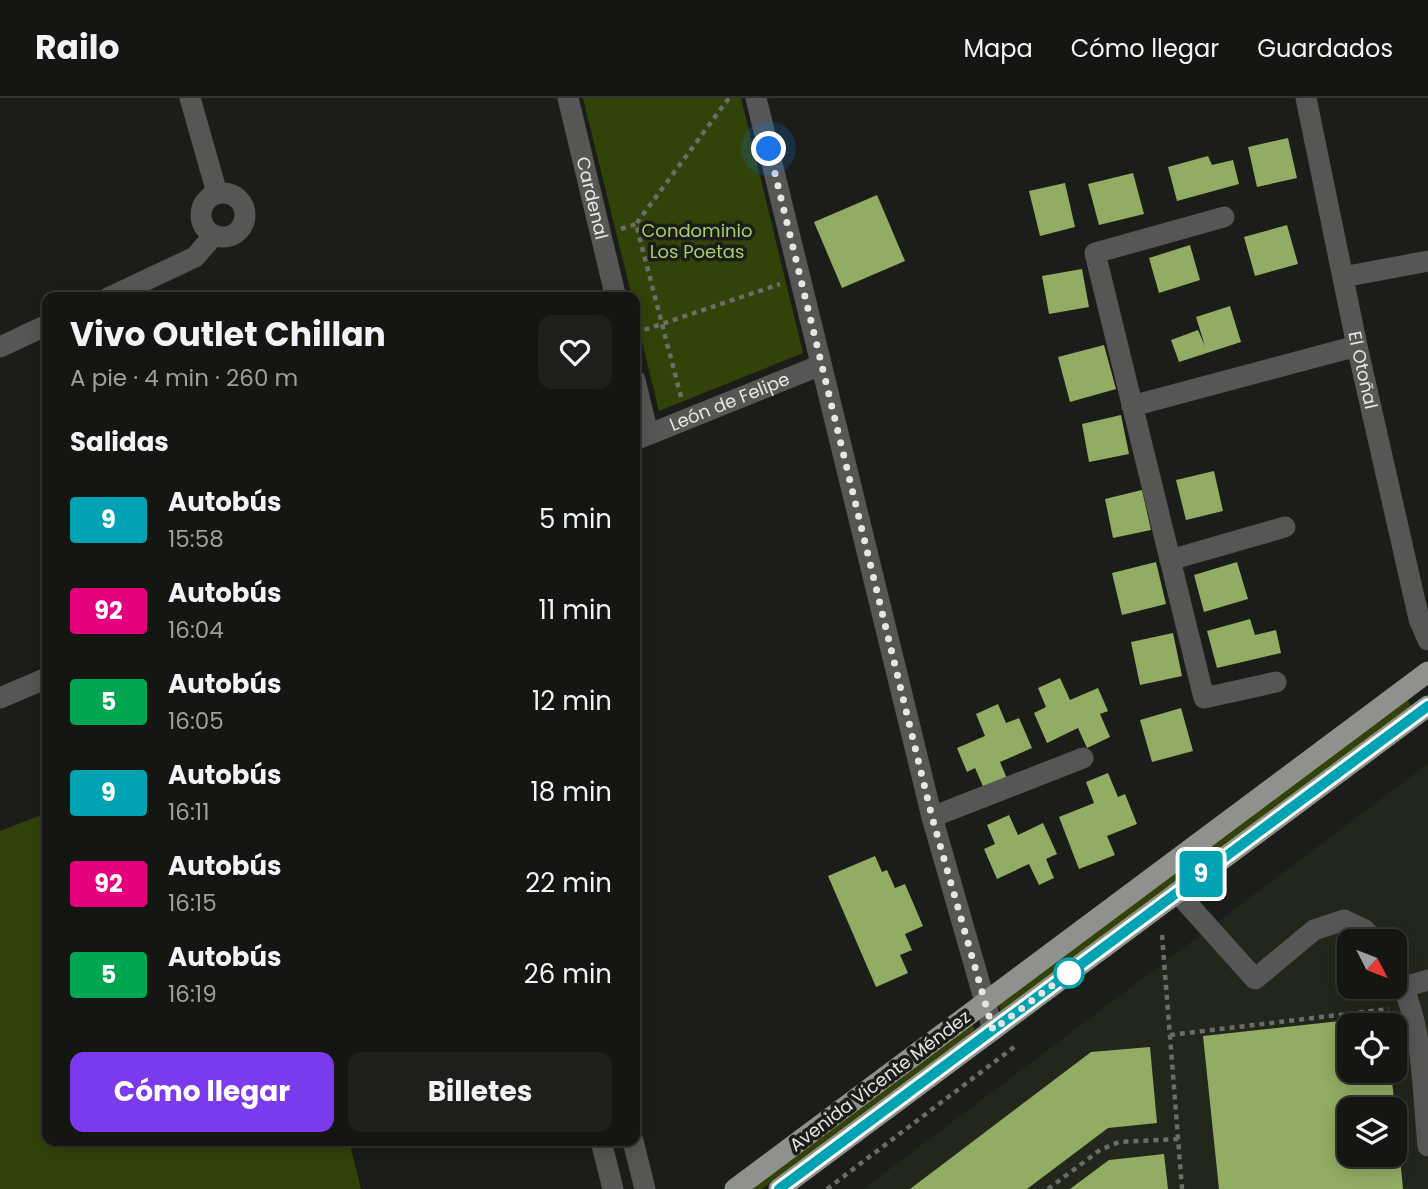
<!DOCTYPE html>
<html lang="es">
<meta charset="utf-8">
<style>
:root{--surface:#141612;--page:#1d1f1b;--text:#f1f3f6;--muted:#9d9f9f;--line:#333532;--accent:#7c3aed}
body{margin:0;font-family:Poppins,sans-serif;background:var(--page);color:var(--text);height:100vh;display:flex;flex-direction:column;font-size:26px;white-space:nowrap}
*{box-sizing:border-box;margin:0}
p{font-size:23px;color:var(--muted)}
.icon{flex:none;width:38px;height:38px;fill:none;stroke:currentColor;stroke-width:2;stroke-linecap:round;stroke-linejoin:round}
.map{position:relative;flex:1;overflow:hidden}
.sheet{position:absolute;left:42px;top:194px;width:598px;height:854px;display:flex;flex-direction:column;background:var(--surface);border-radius:14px;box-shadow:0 4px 18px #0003,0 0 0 2px var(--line)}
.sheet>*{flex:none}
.badge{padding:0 14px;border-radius:5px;font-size:24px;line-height:46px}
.needle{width:46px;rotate:132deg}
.tools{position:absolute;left:1337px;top:831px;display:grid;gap:14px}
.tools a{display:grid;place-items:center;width:70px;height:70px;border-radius:14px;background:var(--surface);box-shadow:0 4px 18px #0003,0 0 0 2px var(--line);font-size:35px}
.you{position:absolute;width:35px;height:35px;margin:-18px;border:5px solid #fff;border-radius:50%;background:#1a73e8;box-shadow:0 0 0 10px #1a73e833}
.map>.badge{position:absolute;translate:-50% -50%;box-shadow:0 0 0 4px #fff}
h2{padding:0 28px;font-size:26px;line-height:63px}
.round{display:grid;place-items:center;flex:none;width:74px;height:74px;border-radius:14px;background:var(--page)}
.summary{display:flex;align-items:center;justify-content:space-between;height:119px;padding:0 28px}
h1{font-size:33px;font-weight:700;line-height:52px}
.cta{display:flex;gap:14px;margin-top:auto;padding:14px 28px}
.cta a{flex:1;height:80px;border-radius:14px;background:var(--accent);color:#fff;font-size:28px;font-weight:700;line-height:80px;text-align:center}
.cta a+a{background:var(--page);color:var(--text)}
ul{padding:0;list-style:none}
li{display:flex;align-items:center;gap:21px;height:91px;padding:0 28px}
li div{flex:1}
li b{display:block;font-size:26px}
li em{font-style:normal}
li .badge{min-width:77px;font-weight:700;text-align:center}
header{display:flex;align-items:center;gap:42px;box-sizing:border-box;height:98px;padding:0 35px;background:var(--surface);border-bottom:2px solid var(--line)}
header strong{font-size:33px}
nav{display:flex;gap:38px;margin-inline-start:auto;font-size:24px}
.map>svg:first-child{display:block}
.built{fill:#22271b;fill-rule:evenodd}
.green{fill:#314308}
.building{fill:#91ad63}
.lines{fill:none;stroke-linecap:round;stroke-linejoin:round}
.path{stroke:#6b6d68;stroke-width:4.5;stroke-dasharray:5 5;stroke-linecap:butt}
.minor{stroke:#565754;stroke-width:21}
.major{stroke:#8f928c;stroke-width:21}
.line-casing{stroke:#fff;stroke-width:16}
.line{stroke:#00a3b4;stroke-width:10}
.walk{stroke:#e5e7e3;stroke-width:7;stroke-dasharray:0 12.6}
.stop-dot{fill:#fff;stroke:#00a3b4;stroke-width:3.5}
.labels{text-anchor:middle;stroke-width:7;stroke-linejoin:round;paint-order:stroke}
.street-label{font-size:18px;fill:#e5e7e3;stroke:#1b1e18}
.park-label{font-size:18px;fill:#a9cd69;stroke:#1b1e18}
</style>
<header>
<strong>Railo</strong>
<nav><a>Mapa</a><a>Cómo llegar</a><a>Guardados</a></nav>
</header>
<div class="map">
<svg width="1428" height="1091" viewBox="0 0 1428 1091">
<rect width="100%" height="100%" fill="#1b1e18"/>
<path class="built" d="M1428,666V1091H863ZM1349,844H1395V889H1349ZM1349,928H1395V973H1349ZM1349,1012H1395V1057H1349Z"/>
<path class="green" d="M583,0H741L803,255L659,313L635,215V200L632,199Z
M1407,602L1412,609L1001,914L998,905Z
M47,715V1043H349L361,1091H0V733Z
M972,925L975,933L762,1091H749Z"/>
<path class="building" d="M1288,40L1297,80L1257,89L1248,49Z
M1208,58L1212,67L1233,62L1239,86L1177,103L1168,69Z
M1133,75L1144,116L1099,127L1088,86Z
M1065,85L1075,129L1040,138L1029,93Z
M877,97L905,163L842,190L814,124Z
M1287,127L1298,166L1255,178L1244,139Z
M1190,147L1200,182L1159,195L1149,160Z
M1082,171L1089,209L1049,216L1042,178Z
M1230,208L1241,244L1179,264L1171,242L1198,232L1205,248L1196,219Z
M1104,247L1116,291L1070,304L1058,259Z
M1121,317L1129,356L1089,364L1082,326Z
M1214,373L1223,413L1186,422L1176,382Z
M1142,392L1151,432L1113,440L1105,401Z
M1156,464L1166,506L1122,517L1112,475Z
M1237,464L1248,501L1204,514L1194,477Z
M1250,521L1255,537L1276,532L1281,555L1217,570L1207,533Z
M1173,535L1182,578L1140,587L1131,544Z
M1060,580L1070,602L1098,590L1108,613L1100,616L1110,639L1087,650L1078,630L1047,645L1034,615L1046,609L1038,590Z
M998,606L1006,625L1019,620L1032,650L1000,664L1008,683L985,693L975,670L967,674L957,650L985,638L976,616Z
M1181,610L1193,653L1152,664L1140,622Z
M1108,675L1118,699L1125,696L1137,726L1107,738L1115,757L1079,771L1059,719L1094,705L1086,684Z
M1009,717L1018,737L1043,725L1057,756L1046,761L1054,780L1039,787L1029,766L997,781L984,751L995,746L987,727Z
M875,758L882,774L887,772L895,790L905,786L923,828L905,836L912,852L900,857L908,875L876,889L828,778Z
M1385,918L1386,928H1349V973H1391L1395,1012H1349V1057H1395V1028H1397L1403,1091H1219L1203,938Z
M1150,949L1157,1025L1108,1030L1027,1091H910L1091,954Z
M1164,1056L1168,1091H1070L1109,1062Z"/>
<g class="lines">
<path class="path" d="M621,131L636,126
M635,235L780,186
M681,299L636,126L729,0
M1162,837L1182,1091
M1170,937L1389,911
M827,1091L1018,946
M1048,1091L1100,1052L1119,1044L1178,1041"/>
<g class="minor">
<path d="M190,0L217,95"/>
<path id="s1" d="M568,0L616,200"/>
<path d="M756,0L932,719L993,932"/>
<path id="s2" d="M1306,0L1357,248L1419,521L1428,542"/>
<circle cx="223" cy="117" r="22"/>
<path d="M1224,119L1095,155L1204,600L1276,584"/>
<path d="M1343,179L1428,163"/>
<path d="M108,200L195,159L214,137"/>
<path d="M0,249L47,227"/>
<path d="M635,282L648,336"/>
<path d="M1132,308L1357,248"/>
<path id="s3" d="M635,342L821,267"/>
<path d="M1170,462L1285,429"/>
<path d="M0,600L47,580"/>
<path d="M932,719L1083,660"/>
<path d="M1177,794L1255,881L1314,832L1344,822L1365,832L1376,844"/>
<path d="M1395,872C1424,924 1422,990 1428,1048"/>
<path d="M1404,889L1428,882"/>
<path d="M601,1043L613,1091"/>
<path d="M633,1043L645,1091"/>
</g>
<path class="major" d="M735,1091L1428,574
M779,1091L1428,608"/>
</g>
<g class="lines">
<g class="line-casing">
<path id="line" d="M779,1091L1428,608"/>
</g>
<use href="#line" class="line"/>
<path class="walk" d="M769,51L932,719L993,932L1074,871L1069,875"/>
</g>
<circle class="stop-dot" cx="1069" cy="875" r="14"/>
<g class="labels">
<g class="street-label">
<text dy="6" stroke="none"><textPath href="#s1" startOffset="103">Cardenal</textPath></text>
<text dy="6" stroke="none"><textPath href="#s2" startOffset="278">El Otoñal</textPath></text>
<text dy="6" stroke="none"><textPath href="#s3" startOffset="102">León de Felipe</textPath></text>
<text transform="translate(880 983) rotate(-37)" y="6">Avenida Vicente Méndez</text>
</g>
<g class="park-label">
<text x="697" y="139">Condominio<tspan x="697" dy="21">Los Poetas</tspan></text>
</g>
</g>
</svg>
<div class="tools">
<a><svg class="needle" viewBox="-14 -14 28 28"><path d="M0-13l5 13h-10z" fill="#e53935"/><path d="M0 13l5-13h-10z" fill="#9d9f9f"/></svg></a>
<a><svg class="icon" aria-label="locate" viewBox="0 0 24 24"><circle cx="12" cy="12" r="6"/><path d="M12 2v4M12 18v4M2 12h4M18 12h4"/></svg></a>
<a><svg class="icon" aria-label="layers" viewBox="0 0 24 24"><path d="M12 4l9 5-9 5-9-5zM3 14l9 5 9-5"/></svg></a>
</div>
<div class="you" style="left:769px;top:51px"></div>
<b class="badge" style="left:1201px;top:776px;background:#00a3b4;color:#fff">9</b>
<section class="sheet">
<div class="summary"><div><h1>Vivo Outlet Chillan</h1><p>A pie · 4 min · 260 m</p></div><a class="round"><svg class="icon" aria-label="heart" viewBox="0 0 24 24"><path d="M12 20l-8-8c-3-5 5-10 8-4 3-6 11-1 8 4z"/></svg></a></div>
<h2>Salidas</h2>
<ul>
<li><span class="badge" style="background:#00a3b4;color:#fff">9</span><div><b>Autobús</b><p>15:58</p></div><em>5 min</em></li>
<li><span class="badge" style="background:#e6007e;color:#fff">92</span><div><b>Autobús</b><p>16:04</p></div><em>11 min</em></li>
<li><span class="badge" style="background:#00a651;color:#fff">5</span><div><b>Autobús</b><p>16:05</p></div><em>12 min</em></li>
<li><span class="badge" style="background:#00a3b4;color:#fff">9</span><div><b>Autobús</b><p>16:11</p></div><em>18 min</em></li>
<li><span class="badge" style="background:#e6007e;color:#fff">92</span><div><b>Autobús</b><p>16:15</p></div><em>22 min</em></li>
<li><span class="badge" style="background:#00a651;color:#fff">5</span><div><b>Autobús</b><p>16:19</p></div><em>26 min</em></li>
</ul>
<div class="cta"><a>Cómo llegar</a><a>Billetes</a></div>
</section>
</div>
